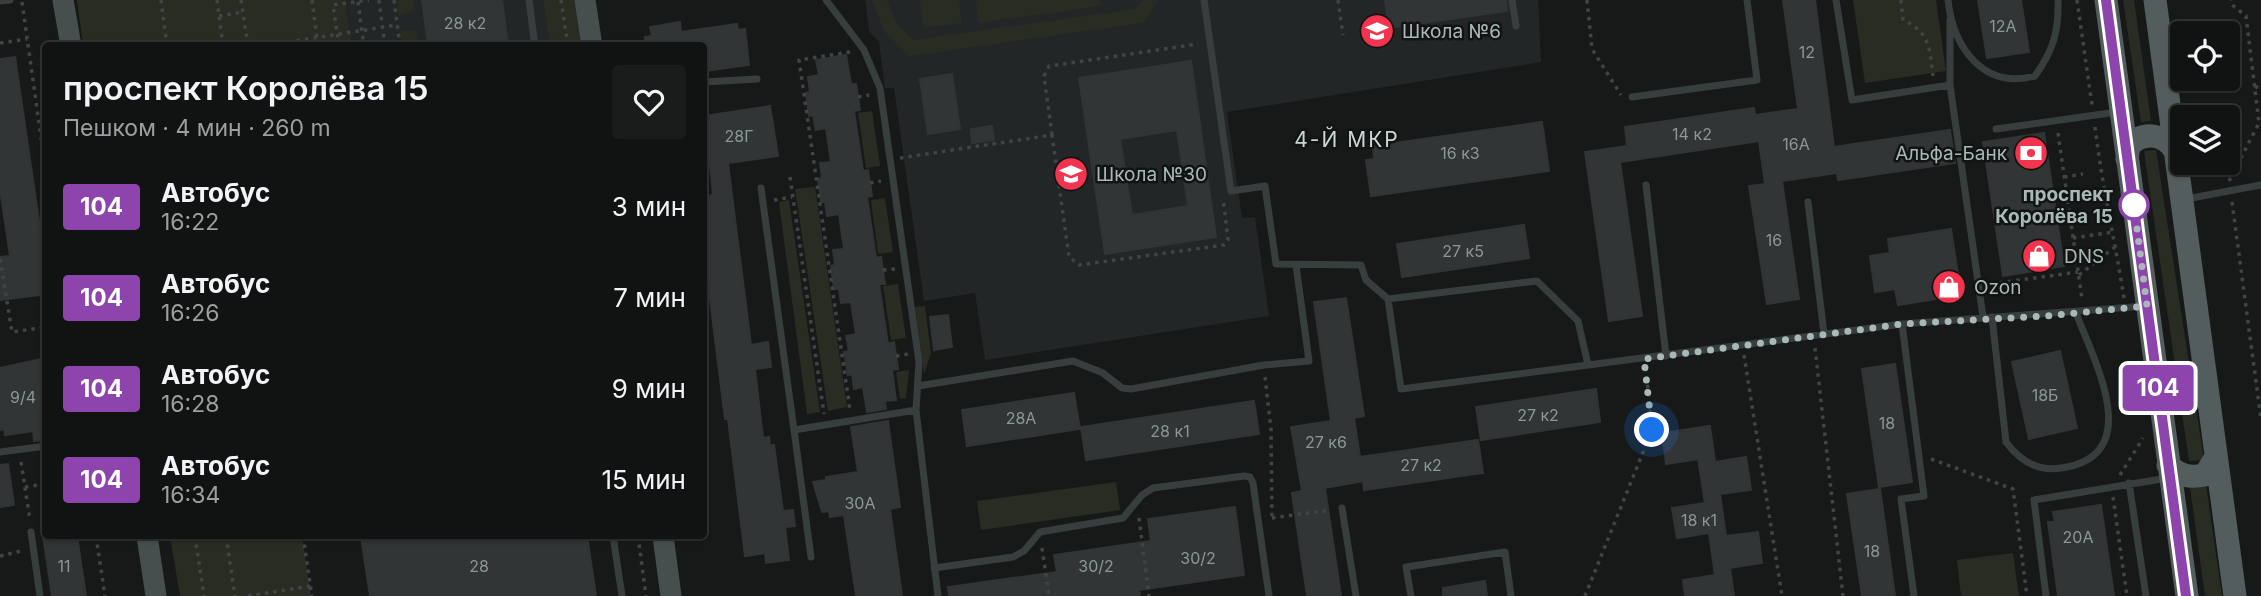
<!DOCTYPE html>
<html lang="ru">
<meta charset="utf-8">
<style>
:root{--surface:#111313;--page:#1a1c1c;--text:#f1f3f6;--muted:#9c9ea0;--line:#303233}
body{margin:0;font-family:Inter,sans-serif;background:var(--page);color:var(--text);height:100vh;display:flex;flex-direction:column;font-size:26px;white-space:nowrap}
*{box-sizing:border-box;margin:0}
p{font-size:23px;color:var(--muted)}
.icon{flex:none;width:38px;height:38px;fill:none;stroke:currentColor;stroke-width:2;stroke-linecap:round;stroke-linejoin:round}
.map{position:relative;flex:1;overflow:hidden}
.sheet{position:absolute;left:42px;top:42px;width:665px;height:497px;display:flex;flex-direction:column;background:var(--surface);border-radius:7px;box-shadow:0 2px 5px #0004,0 0 0 2px var(--line)}
.sheet>*{flex:none}
.badge{padding:0 14px;border-radius:5px;font-size:24px;line-height:46px}
.controls{position:absolute;left:2170px;top:21px;display:grid;gap:14px}
.controls a{display:grid;place-items:center;width:70px;height:70px;border-radius:7px;background:var(--surface);box-shadow:0 2px 5px #0004,0 0 0 2px var(--line);font-size:35px}
.you{position:absolute;width:35px;height:35px;margin:-18px;border:5px solid #fff;border-radius:50%;background:#1a73e8;box-shadow:0 0 0 10px #1a73e833}
.map>.badge{position:absolute;translate:-50% -50%;box-shadow:0 0 0 4px #fff}
.round{display:grid;place-items:center;flex:none;width:74px;height:74px;border-radius:7px;background:var(--page)}
.summary{display:flex;align-items:center;justify-content:space-between;height:119px;padding:0 21px}
h1{font-size:33px;font-weight:600;line-height:52px}
ul{padding:0;list-style:none}
li{display:flex;align-items:center;gap:21px;height:91px;padding:0 21px}
li div{flex:1}
li b{display:block;font-size:26px}
li em{font-style:normal}
li .badge{min-width:77px;font-weight:700;text-align:center}
.map>svg:first-child{display:block}
.built{fill:#232626}
.green{fill:#292c23}
.building{fill:#323535;stroke:#313435;stroke-width:2;fill-rule:evenodd}
.lines{fill:none;stroke-linecap:round;stroke-linejoin:round}
.path{stroke:#3e4545;stroke-width:3.5;stroke-dasharray:3.5 5;stroke-linecap:butt}
.lane{stroke:#383e3e;stroke-width:7}
.secondary{stroke:#464e4e;stroke-width:21}
.primary{stroke:#545d5d;stroke-width:23}
.line-casing{stroke:#fff;stroke-width:16}
.line{stroke:#8e44ad;stroke-width:10}
.walk{stroke:#a9b9b7;stroke-width:7;stroke-dasharray:0 12.6}
.stop-dot{fill:#fff;stroke:#8e44ad;stroke-width:3.5}
.labels{text-anchor:middle;stroke-width:5;stroke-linejoin:round;paint-order:stroke}
.number-label{font-size:16px;fill:#8b9896}
.poi-label{font-size:19px;fill:#a9b9b7;stroke:#121414;text-anchor:start}
.stop-label{font-size:19px;font-weight:bold;fill:#a9b9b7;stroke:#121414;text-anchor:end}
.neighbourhood-label{font-size:21px;letter-spacing:2px;fill:#cad5d4;stroke:#121414}
</style>
<div class="map">
<svg width="2261" height="596" viewBox="0 0 2261 596">
<rect width="100%" height="100%" fill="#171919"/>
<path class="built" d="M345,0H581L588,45H352Z
M865,0H1538L1541,62L1227,112L1242,218L1255,217L1269,316L985,360L975,293L924,301L894,88H885L879,42L869,31Z"/>
<path class="green" d="M77,0H345L352,45H83Z
M398,0H413L414,11L398,16Z
M543,0H574L581,45H550Z
M872,0H887L896,23L913,40L1135,9L1143,0H1159L1143,23L909,56L884,31Z
M920,0H959L962,23L924,28Z
M976,0H1100L1101,6L979,23Z
M1853,0H1936L1946,71L1865,83Z
M2123,0H2134L2151,121L2141,122Z
M410,30L416,31L418,45H402L400,31Z
M872,111L880,166L866,168L858,113Z
M2156,150L2204,460L2189,461L2144,151Z
M815,187L847,407L828,411L795,189Z
M885,198L893,252L878,254L871,200Z
M789,200L820,412L807,414L779,202Z
M898,284L906,338L891,340L883,286Z
M925,306L931,353L924,374L915,307Z
M909,370L906,398L900,399L896,372Z
M1116,482L1120,510L981,530L977,501Z
M2206,485L2222,596H2205L2190,487Z
M170,536H302L311,596H180Z
M2013,553L2019,596H1961L1957,560Z"/>
<path class="building" d="M422,0H502L508,46H428Z
M1385,0H1506L1507,11L1389,28Z
M1783,0H1815L1834,147L1950,130L1955,163L1838,180L1837,173L1782,181L1799,299L1767,304L1749,186L1765,184L1759,141L1620,162L1642,316L1609,321L1585,152L1627,146L1625,127L1754,108L1755,115L1798,109Z
M1978,0H2021L2029,52L1987,58Z
M680,22L681,32L737,24L738,30L745,29L749,65L704,71V46H645V37L652,36L650,27Z
M846,55L851,84H856L860,110L854,111L863,171L868,170L872,196L867,197L876,258L881,257L885,284H879L888,344L894,342L898,369L892,370L896,400L885,401L886,409L867,412L863,387L854,389L852,374L848,375L844,352L849,351L846,336L856,334L851,302L841,303L839,289H834L831,266L835,265L833,250L844,249L839,214L827,216L825,202H821L818,179L822,178L820,163L831,162L826,128L816,130L813,115L809,116L806,93L810,92L808,77L819,75L816,60Z
M15,57L46,269V294L0,300V257L10,256L0,189V59Z
M1191,61L1216,237L1105,254L1079,78ZM1177,130L1188,206L1132,215L1120,139Z
M952,74L960,129L928,134L920,79Z
M770,106L778,156L728,163L751,345L768,342L771,367L755,369L763,438L769,437L770,446L774,445L783,511L793,510L795,526L785,527L789,560L766,563L765,553L745,556L728,419H725L704,251V196L713,195L710,166L704,167V116Z
M1542,122L1549,171L1371,196L1366,160L1374,159L1373,146Z
M992,126L994,140L972,143L971,129Z
M2044,133L2064,266L2003,276L1983,142Z
M1524,225L1529,258L1402,277L1397,244Z
M1951,229L1961,295L1898,305L1895,289L1875,292L1870,256L1890,253L1888,239Z
M1346,298L1364,416L1354,418L1360,457L1478,440L1483,473L1364,490L1363,481L1325,488L1341,596H1307L1292,493L1302,491L1291,427L1331,421L1314,302Z
M948,315L952,347L934,350L930,317Z
M2060,351L2077,428L2029,439L2012,362Z
M46,358V440L34,441L33,431L5,435L4,429L0,430V368Z
M1895,364L1912,482L1879,487L1862,369Z
M1596,389L1600,422L1481,440L1476,407Z
M1074,393L1080,429L967,446L962,410Z
M1254,401L1259,434L1086,460L1081,427Z
M888,421L900,507L890,509L902,596H856L844,515L830,517L829,511L822,512L813,482L826,480V477L858,472L851,427Z
M1710,426L1715,462L1746,457L1751,490L1720,494L1726,536L1758,532L1762,563L1730,568L1734,596H1685L1683,580L1715,575L1709,533L1677,538L1672,508L1705,503L1698,459L1666,464L1662,433Z
M8,464L14,505L0,507V465Z
M1880,489L1895,596H1862L1847,494Z
M2101,505L2114,596H2058L2048,522H2055L2053,512Z
M1235,507L1244,575L1139,590L1140,596H949L948,587L1057,572L1054,555L1151,541L1148,519Z
M43,536H77L86,596H52Z
M361,536H587L596,596H370Z
M1485,581L1487,596H1443V588Z"/>
<g class="lines">
<path class="path" d="M161,0L167,46
M217,0L223,46
M241,0L248,46
M312,0L318,46
M379,0L385,46
M394,0L400,46
M561,0L568,46
M1338,0L1343,35
M1587,0L1592,49L1621,95
M1901,0L1903,20C1931,33 1929,48 1933,76
M2077,0L2092,105
M22,2L46,173
M358,2L364,46
M219,16L243,12
M0,43L27,39
M263,46L397,25
M339,46L333,5L369,0
M850,52L799,60L850,410
M2255,86L2261,90
M858,97L869,95
M2095,127C2102,185 2115,241 2124,298
M2058,133L2082,299
M1052,135L1044,76L1049,66L1198,44
M900,158L1052,135L1069,257L1079,265L1224,245L1228,240L1223,198
M790,177L824,414
M2064,177L2083,174
M2229,181L2259,123L2246,16L2232,5L2231,0
M870,183L881,181
M774,200L792,197
M2232,202L2261,419
M2073,238L2113,232
M0,259L12,332L46,327
M883,270L895,269
M2079,275L2116,246
M1991,284L2078,272
M1815,348L1843,596
M1744,355L1782,596
M896,356L908,354
M1265,377L1271,429L1272,518
M1931,459L2013,489L2027,596
M21,462L30,520
M2120,475L2143,438
M25,487L46,484
M2113,497L2127,596
M1139,518L1149,596
M1272,518L1331,510
M96,536L105,596
M195,536L204,596
M226,536L235,596
M303,536L312,596
M638,536L646,596
M1042,548L1049,596
M0,556L21,551
M248,596L311,586
M1585,596L1652,430L1646,370"/>
<path class="lane" d="M529,0L535,46
M826,0L864,50L880,88L919,362L916,410L938,596
M1204,0L1231,191L1265,186L1276,264L1361,265L1366,280L1388,299L1401,389L1588,365
M1512,0L1516,26
M1836,0L1852,100L1950,85
M1948,0C1953,47 1983,90 2035,76C2053,51 2059,31 2058,0
M0,1L10,0
M1950,20V85L1983,317
M704,82L757,79
M1632,97L1757,80L1747,0
M1996,129L2117,112
M1646,185L1666,356
M761,188L794,430
M2186,199L2261,185
M1808,202L1824,334
M1388,299L1537,281L1578,321L1588,365L1902,324L2146,306
M1992,317L2006,442C2020,461 2037,472 2061,468C2146,456 2095,363 2076,313
M1902,324L1924,496L1901,499L1914,596
M918,386L1073,361L1103,373L1122,388L1131,389L1264,365L1309,361L1296,265
M0,452L46,446
M2129,483L2146,596
M1342,508L1356,596
M31,532L40,596
M613,536L622,596
M811,557L794,430L916,410
M934,568L1013,557L1024,551L1040,532L1123,518L1142,495L1153,488L1244,476L1250,477L1253,483L1269,596
M1411,596L1406,567L1505,552L1511,596
M2046,596L2034,500L2168,478"/>
<path class="secondary" d="M63,0L71,46
M585,0L592,46
M147,536L156,596
M663,536L671,596"/>
<path class="primary" d="M2106,0L2187,596
M2155,0L2235,596
M2127,159L2129,146C2143,130 2165,134 2175,151
M2168,465C2180,476 2189,478 2205,475L2216,457"/>
</g>
<g class="lines">
<g class="line-casing">
<path id="line" d="M2106,0L2186,596"/>
</g>
<use href="#line" class="line"/>
<path class="walk" d="M1652,430L1644,359L1902,324L2045,316L2147,306L2134,205"/>
</g>
<defs>
<g id="school-disc" transform="scale(1.75)"><circle r="9.5" fill="#f4344e" stroke="#121414"/><path d="M0-5L7-2L0 1L-7-2ZM-4 1L0 2.5L4 1V4Q0 6-4 4Z" fill="#fff"/></g>
<g id="bank-disc" transform="scale(1.75)"><circle r="9.5" fill="#f4344e" stroke="#121414"/><path d="M-6-4H6V4H-6ZM0-2.3a2.3 2.3 0 1 0 0 4.6a2.3 2.3 0 1 0 0-4.6Z" fill="#fff"/></g>
<g id="shop-disc" transform="scale(1.75)"><circle r="9.5" fill="#f4344e" stroke="#121414"/><path d="M-5-2.5h2.3a2.7 3.5 0 0 1 5.4 0H5L5.5 6h-11ZM-1.5-2.5h3a1.5 2.3 0 0 0-3 0Z" fill="#fff"/></g>
</defs>
<g fill-rule="evenodd">
<use href="#school-disc" x="1377" y="31"/>
<use href="#bank-disc" x="2031" y="153"/>
<use href="#school-disc" x="1071" y="174"/>
<use href="#shop-disc" x="2039" y="256"/>
<use href="#shop-disc" x="1949" y="287"/>
</g>
<circle class="stop-dot" cx="2134" cy="205" r="14"/>
<g class="labels">
<g class="number-label">
<text x="465" y="29">28 к2</text>
<text x="2003" y="32">12А</text>
<text x="1807" y="58">12</text>
<text x="1692" y="140">14 к2</text>
<text x="739" y="142">28Г</text>
<text x="1796" y="150">16А</text>
<text x="1460" y="159">16 к3</text>
<text x="1774" y="246">16</text>
<text x="1463" y="257">27 к5</text>
<text x="2045" y="401">18Б</text>
<text x="23" y="403">9/4</text>
<text x="1538" y="421">27 к2</text>
<text x="1021" y="424">28А</text>
<text x="1887" y="429">18</text>
<text x="1170" y="437">28 к1</text>
<text x="1326" y="448">27 к6</text>
<text x="1421" y="471">27 к2</text>
<text x="860" y="509">30А</text>
<text x="1699" y="526">18 к1</text>
<text x="2078" y="543">20А</text>
<text x="1872" y="557">18</text>
<text x="1198" y="564">30/2</text>
<text x="64" y="572">11</text>
<text x="479" y="572">28</text>
<text x="1096" y="572">30/2</text>
</g>
<g class="poi-label">
<text x="1402" y="38">Школа №6</text>
<text x="2007" y="160" text-anchor="end">Альфа-Банк</text>
<text x="1096" y="181">Школа №30</text>
<text x="2064" y="263">DNS</text>
<text x="1974" y="294">Ozon</text>
</g>
<g class="stop-label">
<text x="2113" y="201">проспект<tspan x="2113" dy="22">Королёва 15</tspan></text>
</g>
<g class="neighbourhood-label">
<text x="1347" y="147">4-Й МКР</text>
</g>
</g>
</svg>
<div class="controls">
<a><svg class="icon" aria-label="locate" viewBox="0 0 24 24"><circle cx="12" cy="12" r="6"/><path d="M12 2v4M12 18v4M2 12h4M18 12h4"/></svg></a>
<a><svg class="icon" aria-label="layers" viewBox="0 0 24 24"><path d="M12 4l9 5-9 5-9-5zM3 14l9 5 9-5"/></svg></a>
</div>
<div class="you" style="left:1652px;top:430px"></div>
<b class="badge" style="left:2158px;top:388px;background:#8e44ad;color:#fff">104</b>
<section class="sheet">
<div class="summary"><div><h1>проспект Королёва 15</h1><p>Пешком · 4 мин · 260 m</p></div><a class="round"><svg class="icon" aria-label="heart" viewBox="0 0 24 24"><path d="M12 20l-8-8c-3-5 5-10 8-4 3-6 11-1 8 4z"/></svg></a></div>
<ul>
<li><span class="badge" style="background:#8e44ad;color:#fff">104</span><div><b>Автобус</b><p>16:22</p></div><em>3 мин</em></li>
<li><span class="badge" style="background:#8e44ad;color:#fff">104</span><div><b>Автобус</b><p>16:26</p></div><em>7 мин</em></li>
<li><span class="badge" style="background:#8e44ad;color:#fff">104</span><div><b>Автобус</b><p>16:28</p></div><em>9 мин</em></li>
<li><span class="badge" style="background:#8e44ad;color:#fff">104</span><div><b>Автобус</b><p>16:34</p></div><em>15 мин</em></li>
</ul>
</section>
</div>
